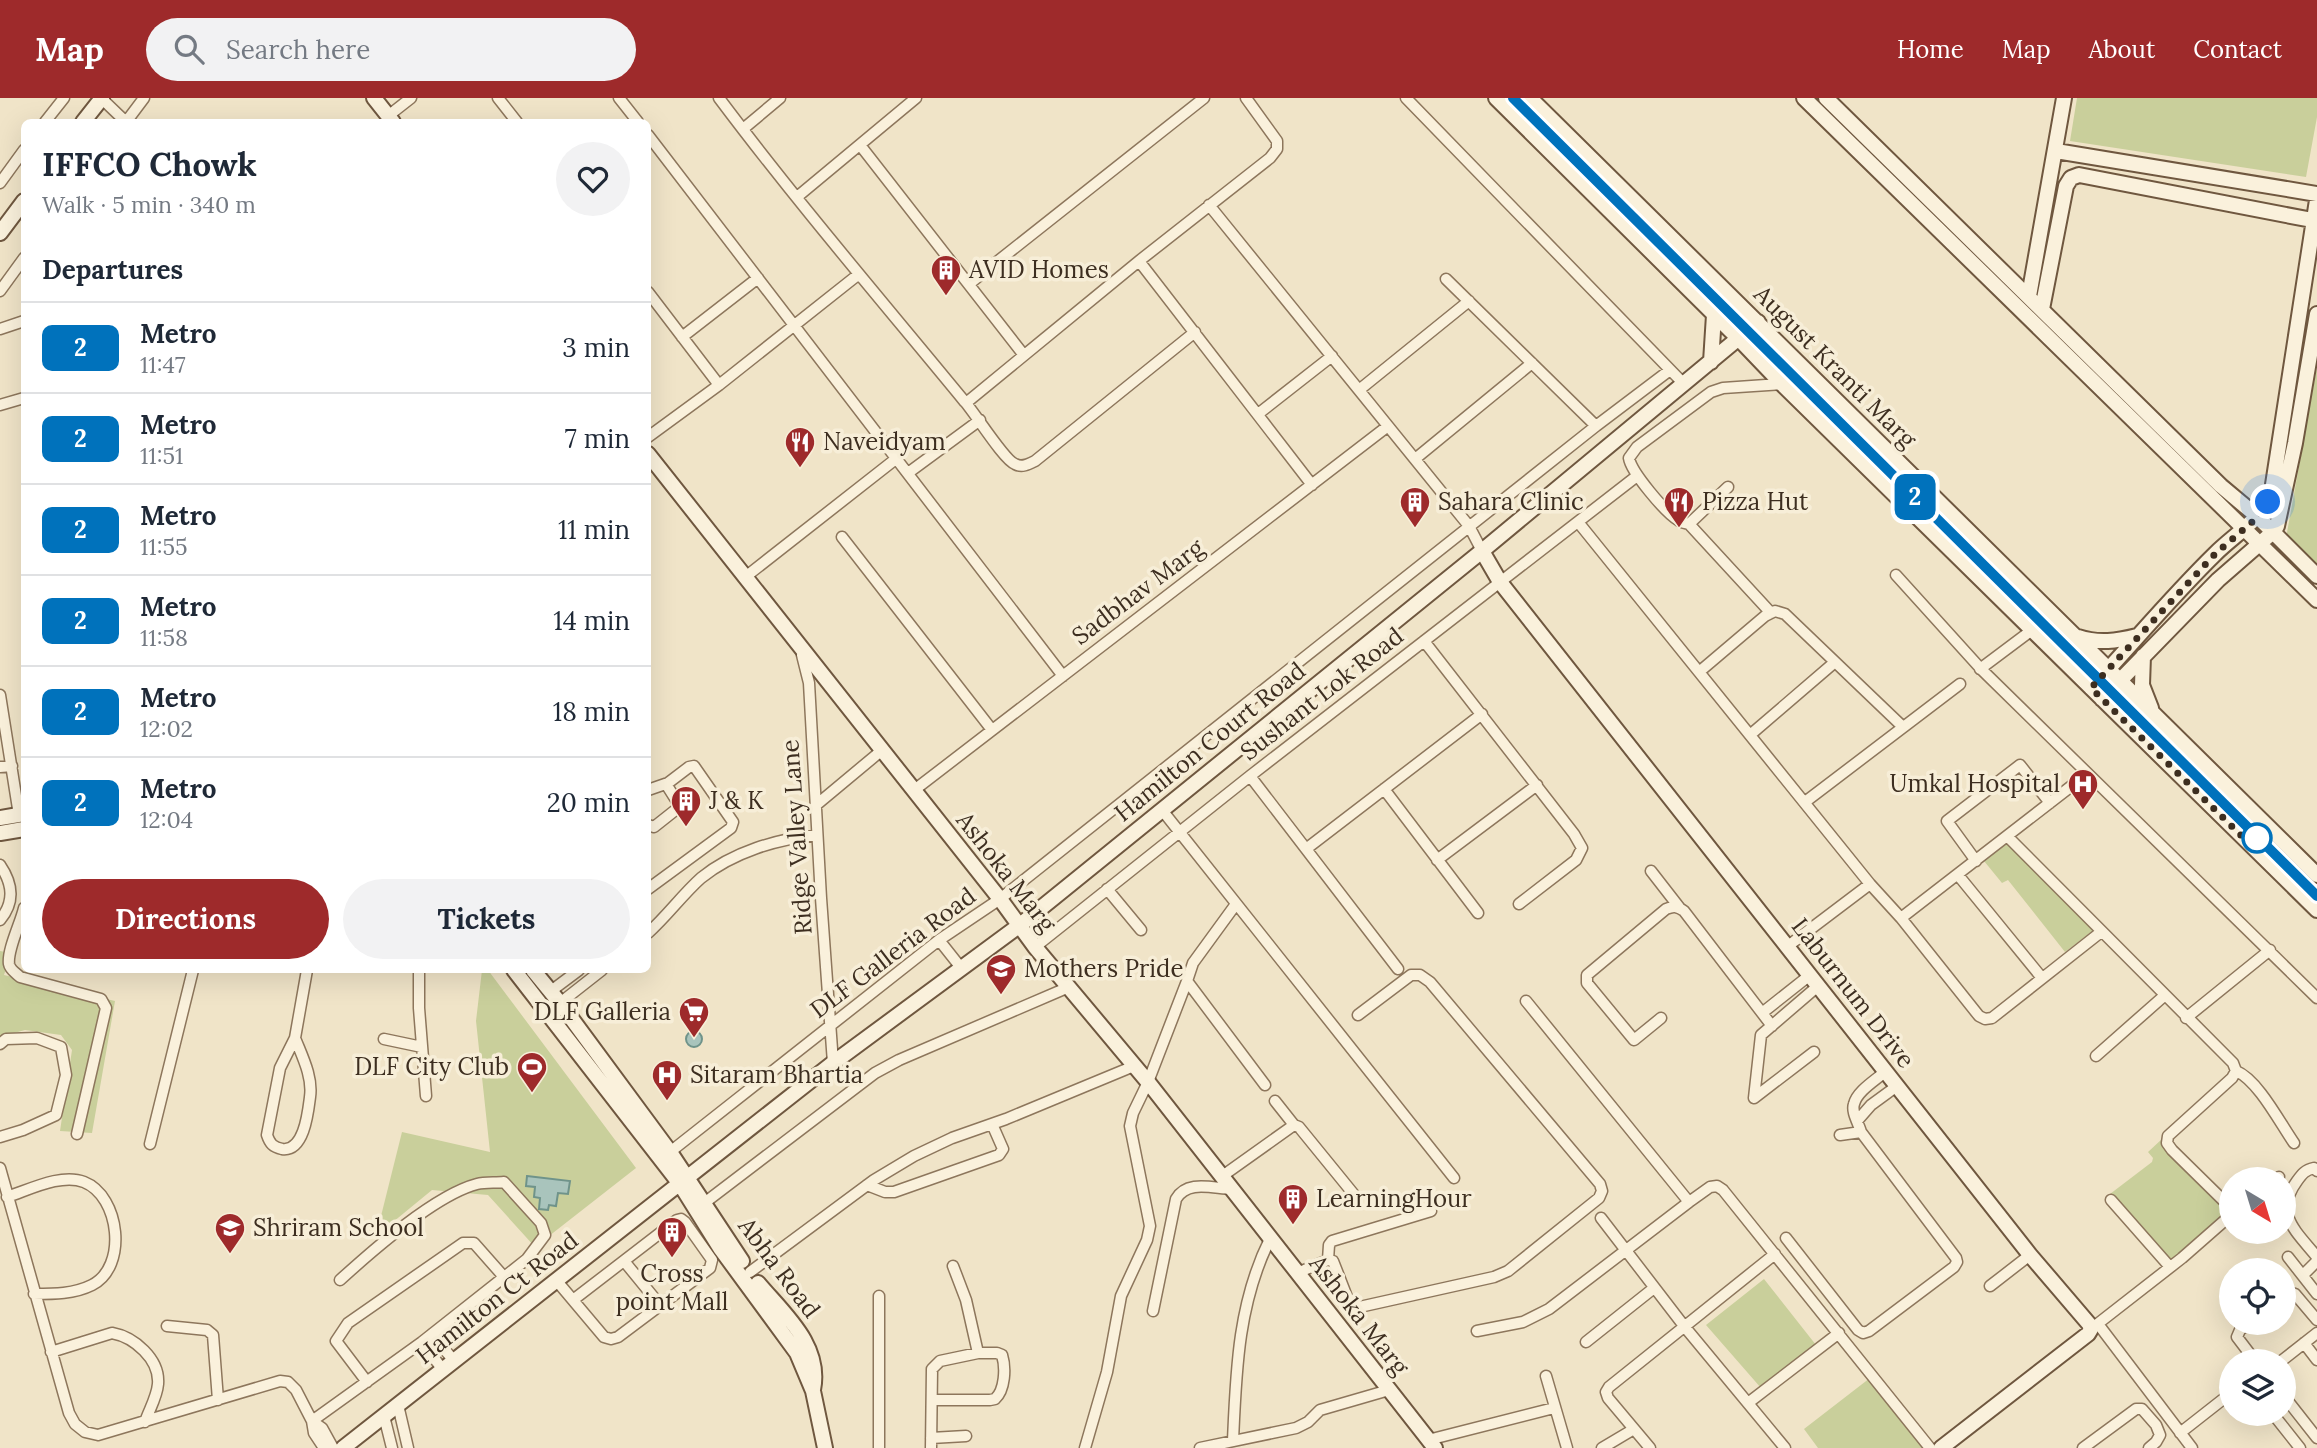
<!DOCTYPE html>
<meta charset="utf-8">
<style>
:root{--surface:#fff;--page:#f2f2f3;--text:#1f2937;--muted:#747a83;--line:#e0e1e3;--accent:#9e2a2b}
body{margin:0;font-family:Lora,serif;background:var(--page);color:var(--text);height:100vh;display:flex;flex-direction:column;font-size:26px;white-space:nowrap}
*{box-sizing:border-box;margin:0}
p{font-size:23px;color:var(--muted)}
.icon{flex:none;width:38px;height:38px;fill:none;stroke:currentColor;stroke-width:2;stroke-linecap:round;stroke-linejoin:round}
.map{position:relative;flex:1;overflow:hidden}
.panel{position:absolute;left:21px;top:21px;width:630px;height:854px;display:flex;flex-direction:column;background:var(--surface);border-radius:10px;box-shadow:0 7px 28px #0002}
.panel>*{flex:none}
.badge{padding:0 14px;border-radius:10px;font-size:24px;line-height:46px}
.needle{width:46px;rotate:142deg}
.fabs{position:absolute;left:2219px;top:1069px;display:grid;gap:14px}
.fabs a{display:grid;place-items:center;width:77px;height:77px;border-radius:50%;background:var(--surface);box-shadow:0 7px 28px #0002;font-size:35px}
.you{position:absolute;width:35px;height:35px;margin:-18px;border:5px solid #fff;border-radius:50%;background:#1a73e8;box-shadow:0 0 0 10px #1a73e833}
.map>.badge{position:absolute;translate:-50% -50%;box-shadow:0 0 0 4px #fff}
h2{padding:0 21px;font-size:26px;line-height:63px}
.round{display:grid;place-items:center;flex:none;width:74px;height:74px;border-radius:37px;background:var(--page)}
.overview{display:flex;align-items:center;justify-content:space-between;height:119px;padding:0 21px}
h1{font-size:33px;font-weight:700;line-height:52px}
.button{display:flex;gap:14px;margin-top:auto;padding:14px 21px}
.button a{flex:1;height:80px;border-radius:42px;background:var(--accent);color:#fff;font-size:28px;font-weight:700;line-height:80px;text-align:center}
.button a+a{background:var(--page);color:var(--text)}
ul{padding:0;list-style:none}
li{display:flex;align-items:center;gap:21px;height:91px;padding:0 21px;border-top:2px solid var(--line)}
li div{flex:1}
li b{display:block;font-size:26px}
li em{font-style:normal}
li .badge{min-width:77px;font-weight:700;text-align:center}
header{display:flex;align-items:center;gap:42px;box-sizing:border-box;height:98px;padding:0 35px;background:var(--accent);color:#fff}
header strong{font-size:33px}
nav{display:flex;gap:38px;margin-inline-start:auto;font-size:24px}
.search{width:490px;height:63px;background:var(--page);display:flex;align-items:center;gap:18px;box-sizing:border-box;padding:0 24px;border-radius:38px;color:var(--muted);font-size:26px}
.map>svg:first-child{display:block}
.green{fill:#c9cf9b}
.water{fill:#a9c4bc;stroke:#6f938a;stroke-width:2}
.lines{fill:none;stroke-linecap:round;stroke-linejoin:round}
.street-casing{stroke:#8d765c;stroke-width:13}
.secondary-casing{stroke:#6f573f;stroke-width:18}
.street{stroke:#faf1dc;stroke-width:10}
.secondary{stroke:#faf1dc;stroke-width:14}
.rail-casing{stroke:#3d2e20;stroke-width:5}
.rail{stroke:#f7eed8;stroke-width:2.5;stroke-dasharray:8;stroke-linecap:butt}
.line-casing{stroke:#fff;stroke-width:16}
.line{stroke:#0072bc;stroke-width:10}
.walk{stroke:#3d2e20;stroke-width:7;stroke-dasharray:0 12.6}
.stop-dot{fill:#fff;stroke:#0072bc;stroke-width:3.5}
.labels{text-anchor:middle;stroke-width:7;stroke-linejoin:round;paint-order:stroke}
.poi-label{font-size:24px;fill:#3d2e20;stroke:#f7eed8;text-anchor:start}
.street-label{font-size:24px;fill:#3d2e20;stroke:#f7eed8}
</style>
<header>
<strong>Map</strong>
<div class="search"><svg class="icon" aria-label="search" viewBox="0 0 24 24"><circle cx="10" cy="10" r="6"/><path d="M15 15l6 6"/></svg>Search here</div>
<nav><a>Home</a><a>Map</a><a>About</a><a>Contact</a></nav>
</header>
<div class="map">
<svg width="2317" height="1350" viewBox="0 0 2317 1350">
<rect width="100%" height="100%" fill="#f0e4c8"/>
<path class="green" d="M2077,0H2317V19L2306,79L2070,43Z
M2317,269V469L2286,440Z
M2008,745L2094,832L2065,854L2008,782L2002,785L1984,763Z
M0,853L11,855L4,877L115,903L92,1035L60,1033L72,952L61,937L25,932L0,939Z
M482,872H488L636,1070L535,1149L488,1097L432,1092L376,1138L402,1034L490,1054L476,923Z
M2162,1041L2163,1047L2230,1114L2170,1165L2110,1096L2152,1064L2153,1060L2148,1054Z
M1764,1181L1816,1247L1761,1290L1706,1227Z
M1870,1280L1925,1350H1818L1804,1331Z"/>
<path class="water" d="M686 941a8 8 0 1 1 16 0a8 8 0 1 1-16 0Z
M527,1078L570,1083L568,1096L558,1095L556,1108L549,1107L548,1112L539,1111L540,1100L534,1099L535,1089L526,1088Z"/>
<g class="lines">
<g class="street-casing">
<path id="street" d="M101,0L126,24
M498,0L517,24
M619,0L638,24
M719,0C797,104 882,203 965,304C975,315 1004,362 1015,366C1022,370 1029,366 1035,363L1195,234
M1406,0L1684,286
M388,18L411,0
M45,24L64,0
M126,24L144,0
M743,31L780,0
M648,37L1063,578
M860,47L1023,256
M0,85L24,52
M797,99L916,0
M1209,107L1469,428L1482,453
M1139,163L1312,387
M1446,181L1596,328
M969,186L1204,0
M0,193L24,160
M648,194L719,287
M0,231L24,223
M682,239L758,180
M1359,292L1469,203
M966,305L1139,163L1270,60L1277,51V43L1246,0
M0,307L24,300
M1258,316L1332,258
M648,339L719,287L859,176
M1415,361L1532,265
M908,375L980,322
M1578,424L1870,786L1901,820L1979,918L1985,921L1992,920L2101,834
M1689,426L1728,389
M842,439L992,632
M1896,477L1981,571L2317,900
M744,480L897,360
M1771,515L1689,426C1685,425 1681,425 1678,422C1665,414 1631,374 1629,360L1637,349L1711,294L1723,290L1782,286
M1424,543L1574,736L1582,750L1576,762L1519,806
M802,557L809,585L821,800L833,965
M1980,571L2032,532
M1699,574L1765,518L1775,513L1785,516L1903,629
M0,597L19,717
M1750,637L1835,564
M0,669L12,668
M1250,678L1398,871
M1384,691L1478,815
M648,692L668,685L689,669L694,668L733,724L731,730L648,791
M913,693L1388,328
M1805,704L1960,586
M815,708L881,653
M1162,712L1454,1080
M648,727L654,729L678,710V705L666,686
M2008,739L2233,965L2236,973L2232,980L2168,1038L2167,1045L2172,1052L2231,1110
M1306,751L1482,616
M1437,762L1537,687
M1976,763L1947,723L2020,667L2050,705
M0,767C13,786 15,804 0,822
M1651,773L1679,809
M1958,777L2042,880
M1107,791L1141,832
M1236,806L1193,865L1187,883L1265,987
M24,810C21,824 7,852 9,866C10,872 16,875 20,879L101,901L106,910L77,1036
M1901,820L2087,676
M648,835C667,818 682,797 701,780C733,754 777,741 817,737
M939,842L962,871
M1788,848L1870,786
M1035,849L1250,678L1637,378
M419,872V910L426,998
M551,893L579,872
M560,905L602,872
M1762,915L1810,877
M1661,920L1634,942L1587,885V877L1666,811C1673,808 1677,808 1684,813L1772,928
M2186,920L2270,852
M295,940C302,958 313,979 310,999C308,1015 304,1054 282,1051C273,1049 270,1046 267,1037L280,970L295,940L307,872
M384,941L422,949
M0,946L6,941L37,940L61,949L66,977L56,1017L23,1032L0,1039
M1814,954L1754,1000L1761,937L1818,888
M2096,958L2164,898
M2236,973C2258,982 2280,1025 2294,1045
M1275,1003L1294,1027
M1857,1023L1871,1007L1897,988
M1840,1037L1861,1034
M150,1046L193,872
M670,1054L939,842L1000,801L1596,328L1670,272
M0,1070L69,1315L75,1326L85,1334L98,1337L280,1283L288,1284L296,1292L312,1323L314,1335L324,1350
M2317,1073L2314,1070C2305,1072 2302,1076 2297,1083C2273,1116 2296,1133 2317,1159
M1221,1079L1294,1027L1299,1029L1356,1099
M2276,1082L2279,1079
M867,1087L885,1094H894L999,1057L1003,1051L992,1026
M7,1099C29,1092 61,1075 84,1084C120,1098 128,1169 92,1187C74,1196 54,1196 34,1196
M2111,1102L2170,1169
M1689,1104L1710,1089L1717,1088L1723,1092L1930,1350
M703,1106L875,975L899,962L1069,889
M1601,1120L1684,1228L1785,1350
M1786,1140L1858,1232L1863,1235L1869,1233L1954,1169L1957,1164L1956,1160L1861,1034C1859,1026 1851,1014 1854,1006C1857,993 1876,982 1886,973
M2288,1159L2317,1196
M1328,1162L1329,1147L1332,1143L1431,1113
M624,1163L660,1207
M750,1174L874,1082L914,1058L952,1040L1006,1021L1134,968
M1297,1175L1328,1162L1333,1163L1349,1204L1355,1210L1494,1179L1508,1173L1599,1100L1602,1093L1600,1086L1430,884L1420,877H1411L1358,917
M2303,1177L2317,1163
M556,1182L604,1239L611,1241L618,1239L710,1170L712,1162L685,1124L681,1121L677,1122L573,1202
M1990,1188L2030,1157
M2284,1197L2288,1194L2295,1196L2317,1222
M879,1198V1350
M1153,1213L1176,1101C1187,1082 1211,1090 1231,1091
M2249,1225L2240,1232L2237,1239L2256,1264
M2098,1226L2192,1350
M167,1228L207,1232L213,1237L218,1302
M2091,1231L2182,1160L2231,1117
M1477,1233L1523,1224L1549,1211L1689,1104L1526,903
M432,1236L454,1263
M422,1244L443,1272
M1586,1244L1654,1190
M2304,1245L2317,1262
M51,1254L112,1235C134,1239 160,1261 158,1286C157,1299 149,1312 145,1324
M2280,1264L2317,1235
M1546,1278L1567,1350
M367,1284L336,1243L348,1225L463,1145H474L504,1179
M2284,1298L2317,1340
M932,1302H990L995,1301C1005,1292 1006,1270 1002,1257L997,1255H978L966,1202L953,1168
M1748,1305L1839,1235
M398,1307L408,1350
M2273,1316L2300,1350
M384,1318L392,1350
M312,1323L422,1244L527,1161L545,1137L541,1125L504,1084C495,1085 485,1084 477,1086C435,1097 373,1152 340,1182
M312,1323L322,1330L333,1350
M2180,1335L2231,1295
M931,1340L966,1338
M1428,1342L1554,1310
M1233,1343C1236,1273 1238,1205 1270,1141
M931,1350L932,1271L940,1263L978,1255
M1085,1350L1107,1274L1121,1198L1147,1142L1150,1128L1130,1028L1133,1015L1148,984L1187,883
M1200,1350L1296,1330L1308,1324L1320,1312L1389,1292
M1602,1350L1634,1331
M1650,1350L1608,1300L1606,1294L1609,1289L1775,1156
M2083,1350L2136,1311H2142L2156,1327L2160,1337L2156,1344L2149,1350"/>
</g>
<g class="secondary-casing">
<path id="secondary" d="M374,0L393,24
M1496,0L1738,240L1782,286L2317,812
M1530,0L2317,777
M1804,0L2317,502
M1826,0L2221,388L2258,419L2317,478
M83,24L102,0
M2056,53L2317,96
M0,135L24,103
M2029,198L2064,0
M2042,211L2066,88L2071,80L2079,77L2317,123
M1711,264L1714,217
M648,356L1000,801L1035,849L1148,984L1435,1350
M1482,453L1500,484L2030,1157L2089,1226L2091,1231L2088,1236L1941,1350
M2078,539C2099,546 2117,543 2137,538
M2143,558L2142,587L2151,610
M2091,590C2133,545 2172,498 2215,456C2236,435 2262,422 2272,393L2317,102
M2102,601L2218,482L2273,434L2277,428L2295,345L2317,216
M0,720L24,716
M0,735L24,731
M514,872L680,1086L720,1150L797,1255L813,1293L825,1350
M533,872L560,905L670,1054L742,1163
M758,1185C784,1216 822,1247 813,1292
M343,1350L833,965L1020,827L1482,453L1758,224"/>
</g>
<use href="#street" class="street"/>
<use href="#secondary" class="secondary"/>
<g class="rail-casing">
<path id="rail" d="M1513,0L2317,798"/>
</g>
<use href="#rail" class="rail"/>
</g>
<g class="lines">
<g class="line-casing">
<path id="line" d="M1513,0L2317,798"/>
</g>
<use href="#line" class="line"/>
<path class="walk" d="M2257,740L2252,748L2091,590L2216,455L2258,419L2268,404"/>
</g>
<defs>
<g id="building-pin" transform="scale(1.575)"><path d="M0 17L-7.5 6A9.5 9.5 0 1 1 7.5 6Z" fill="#9e2a2b" stroke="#f7eed8"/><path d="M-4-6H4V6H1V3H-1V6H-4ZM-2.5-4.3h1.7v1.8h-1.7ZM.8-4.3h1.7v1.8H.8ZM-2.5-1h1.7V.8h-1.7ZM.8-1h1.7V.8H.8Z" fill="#fff"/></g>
<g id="restaurant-pin" transform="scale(1.575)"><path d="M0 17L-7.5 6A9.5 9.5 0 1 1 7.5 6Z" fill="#9e2a2b" stroke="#f7eed8"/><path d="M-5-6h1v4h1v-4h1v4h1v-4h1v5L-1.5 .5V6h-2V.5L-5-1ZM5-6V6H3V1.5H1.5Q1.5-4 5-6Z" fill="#fff"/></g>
<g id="hospital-pin" transform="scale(1.575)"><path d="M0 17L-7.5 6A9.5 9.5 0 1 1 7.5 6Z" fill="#9e2a2b" stroke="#f7eed8"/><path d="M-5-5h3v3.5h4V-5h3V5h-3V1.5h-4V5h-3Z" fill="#fff"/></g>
<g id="school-pin" transform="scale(1.575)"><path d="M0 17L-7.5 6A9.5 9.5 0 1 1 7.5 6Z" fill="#9e2a2b" stroke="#f7eed8"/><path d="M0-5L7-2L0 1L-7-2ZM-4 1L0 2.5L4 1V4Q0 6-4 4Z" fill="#fff"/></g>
<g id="supermarket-pin" transform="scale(1.575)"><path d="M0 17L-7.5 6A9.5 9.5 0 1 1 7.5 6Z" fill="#9e2a2b" stroke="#f7eed8"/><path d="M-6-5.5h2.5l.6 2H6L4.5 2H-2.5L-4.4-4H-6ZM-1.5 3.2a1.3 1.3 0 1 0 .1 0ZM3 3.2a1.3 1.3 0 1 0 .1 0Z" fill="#fff"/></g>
<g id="stadium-pin" transform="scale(1.575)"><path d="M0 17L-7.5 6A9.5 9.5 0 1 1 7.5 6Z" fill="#9e2a2b" stroke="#f7eed8"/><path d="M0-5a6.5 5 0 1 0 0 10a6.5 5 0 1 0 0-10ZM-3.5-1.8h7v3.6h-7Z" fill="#fff"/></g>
</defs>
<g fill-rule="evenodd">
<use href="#building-pin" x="946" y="172"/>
<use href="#restaurant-pin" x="800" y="344"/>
<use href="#building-pin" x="1415" y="404"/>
<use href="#restaurant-pin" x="1679" y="404"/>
<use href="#hospital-pin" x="2083" y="686"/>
<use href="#building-pin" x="686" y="703"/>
<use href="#school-pin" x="1001" y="871"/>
<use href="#supermarket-pin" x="694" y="914"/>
<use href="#stadium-pin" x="532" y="969"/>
<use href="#hospital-pin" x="667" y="977"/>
<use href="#building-pin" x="1293" y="1101"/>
<use href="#school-pin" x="230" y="1130"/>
<use href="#building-pin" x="672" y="1134"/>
</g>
<circle class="stop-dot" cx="2257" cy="740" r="14"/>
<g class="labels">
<g class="poi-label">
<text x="969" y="180">AVID Homes</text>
<text x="823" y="352">Naveidyam</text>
<text x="1438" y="412">Sahara Clinic</text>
<text x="1702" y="412">Pizza Hut</text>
<text x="2060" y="694" text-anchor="end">Umkal Hospital</text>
<text x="709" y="711">J &amp; K</text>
<text x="1024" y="879">Mothers Pride</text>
<text x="671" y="922" text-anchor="end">DLF Galleria</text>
<text x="509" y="977" text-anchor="end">DLF City Club</text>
<text x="690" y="985">Sitaram Bhartia</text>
<text x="1316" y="1109">LearningHour</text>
<text x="253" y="1138">Shriram School</text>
<text x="672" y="1184" text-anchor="middle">Cross<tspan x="672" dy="28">point Mall</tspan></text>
</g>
<g class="street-label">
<text transform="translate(1835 269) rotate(45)" y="8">August Kranti Marg</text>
<text transform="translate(1138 494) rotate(-37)" y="8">Sadbhav Marg</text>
<text transform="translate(1322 596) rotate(-38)" y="8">Sushant Lok Road</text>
<text transform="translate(1210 644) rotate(-39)" y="8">Hamilton Court Road</text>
<text transform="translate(797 739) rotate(-94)" y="8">Ridge Valley Lane</text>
<text transform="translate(1006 774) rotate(52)" y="8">Ashoka Marg</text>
<text transform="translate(893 855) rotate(-37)" y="8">DLF Galleria Road</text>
<text transform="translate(1853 895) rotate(52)" y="8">Laburnum Drive</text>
<text transform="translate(779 1170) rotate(53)" y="8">Abha Road</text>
<text transform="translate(497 1200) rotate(-38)" y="8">Hamilton Ct Road</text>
<text transform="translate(1359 1217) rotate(52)" y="8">Ashoka Marg</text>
</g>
</g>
</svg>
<div class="fabs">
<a><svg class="needle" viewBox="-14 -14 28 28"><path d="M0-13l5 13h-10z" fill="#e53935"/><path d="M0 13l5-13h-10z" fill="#747a83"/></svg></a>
<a><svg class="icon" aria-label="locate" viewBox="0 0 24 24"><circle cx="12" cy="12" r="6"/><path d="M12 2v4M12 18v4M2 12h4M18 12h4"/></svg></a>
<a><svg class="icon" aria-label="layers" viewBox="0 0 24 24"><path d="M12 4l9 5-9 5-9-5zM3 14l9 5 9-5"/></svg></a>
</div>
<div class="you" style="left:2268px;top:404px"></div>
<b class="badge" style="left:1915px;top:399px;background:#0072bc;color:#fff">2</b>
<section class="panel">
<div class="overview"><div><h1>IFFCO Chowk</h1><p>Walk · 5 min · 340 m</p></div><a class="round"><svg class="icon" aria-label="heart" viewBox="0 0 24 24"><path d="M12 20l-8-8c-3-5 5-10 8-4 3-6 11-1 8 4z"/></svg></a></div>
<h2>Departures</h2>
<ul>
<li><span class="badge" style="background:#0072bc;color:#fff">2</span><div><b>Metro</b><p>11:47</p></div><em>3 min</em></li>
<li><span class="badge" style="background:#0072bc;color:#fff">2</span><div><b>Metro</b><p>11:51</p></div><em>7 min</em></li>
<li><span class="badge" style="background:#0072bc;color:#fff">2</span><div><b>Metro</b><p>11:55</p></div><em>11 min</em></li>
<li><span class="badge" style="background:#0072bc;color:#fff">2</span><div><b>Metro</b><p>11:58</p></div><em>14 min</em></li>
<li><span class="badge" style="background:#0072bc;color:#fff">2</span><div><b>Metro</b><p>12:02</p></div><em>18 min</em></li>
<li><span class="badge" style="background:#0072bc;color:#fff">2</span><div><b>Metro</b><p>12:04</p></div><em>20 min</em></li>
</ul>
<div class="button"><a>Directions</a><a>Tickets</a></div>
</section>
</div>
